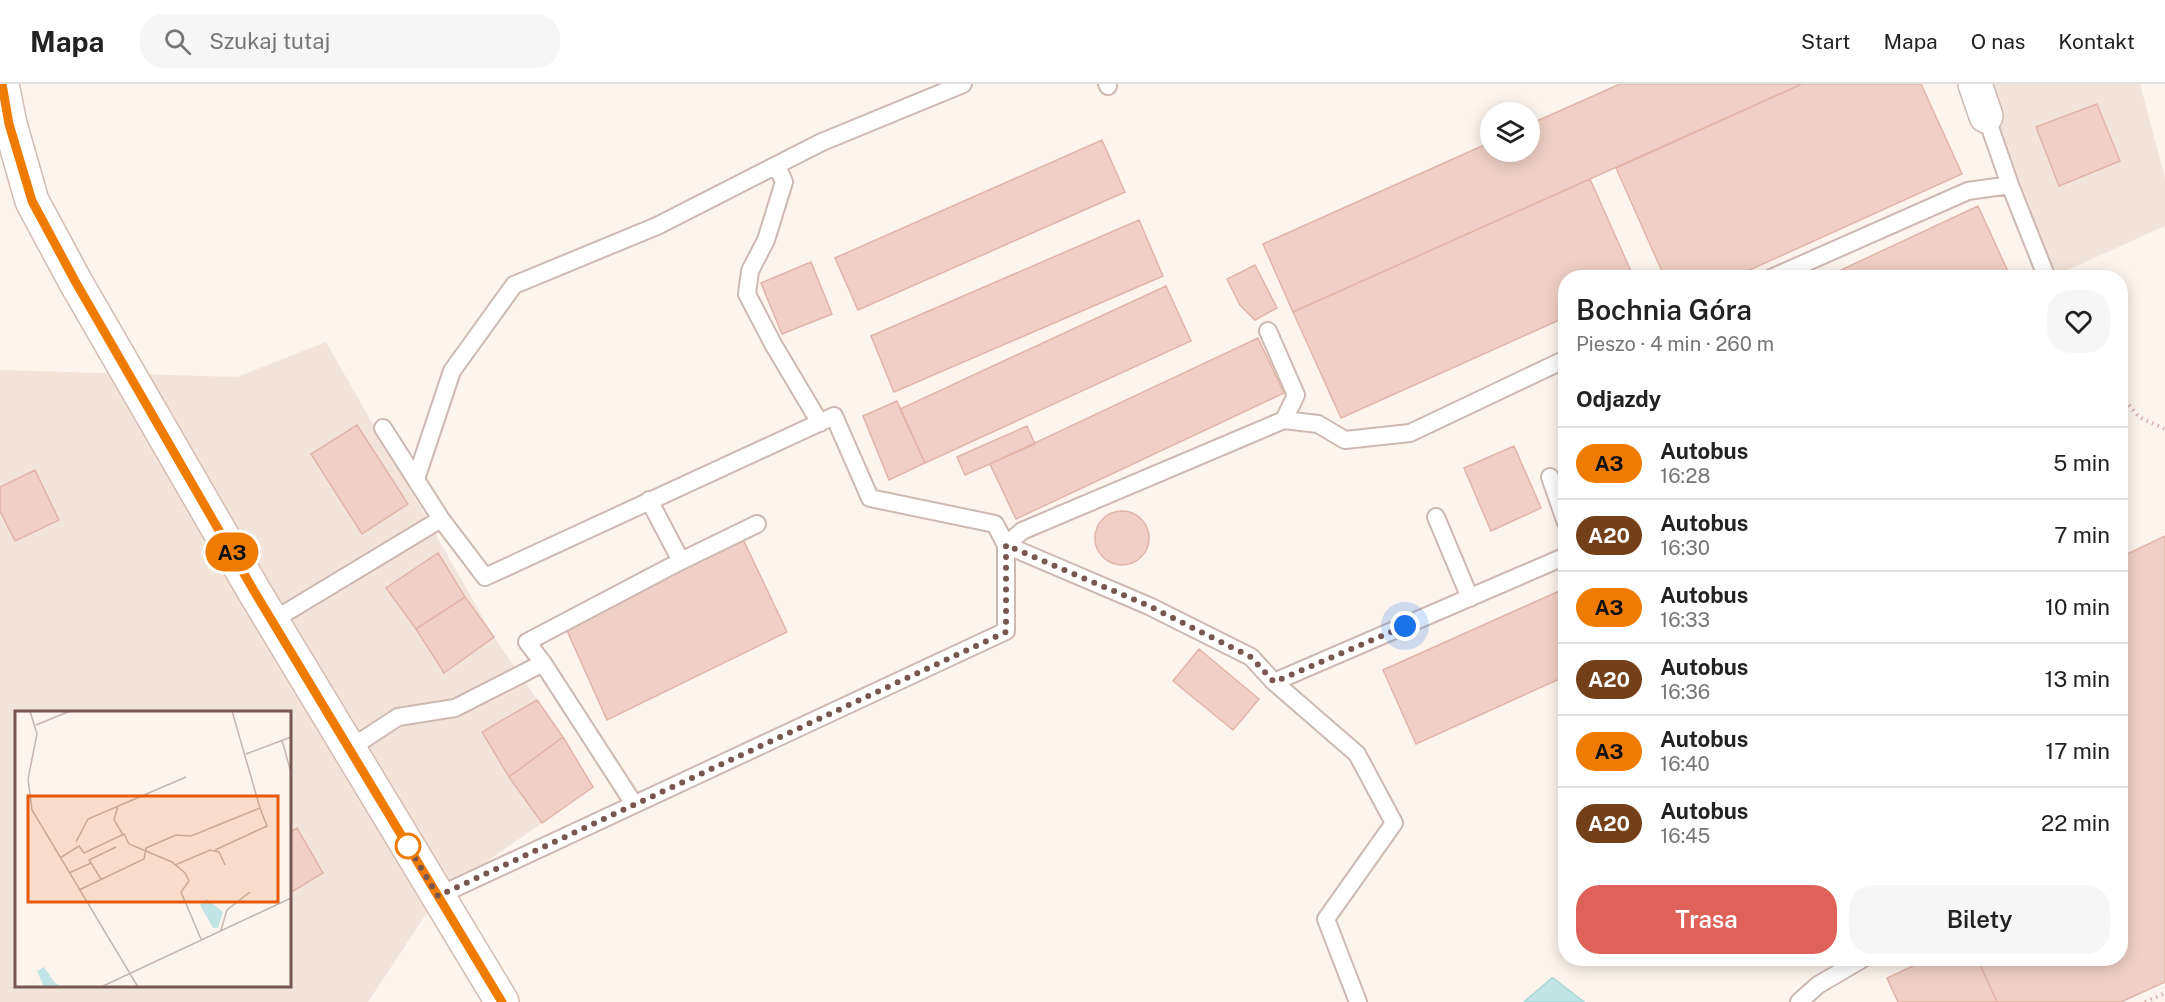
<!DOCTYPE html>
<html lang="pl">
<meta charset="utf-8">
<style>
:root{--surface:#fff;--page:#f6f6f6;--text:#222;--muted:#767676;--line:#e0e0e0;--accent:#de625a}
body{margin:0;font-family:"Public Sans",sans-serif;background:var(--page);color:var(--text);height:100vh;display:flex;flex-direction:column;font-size:22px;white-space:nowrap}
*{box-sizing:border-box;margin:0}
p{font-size:20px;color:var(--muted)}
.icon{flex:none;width:33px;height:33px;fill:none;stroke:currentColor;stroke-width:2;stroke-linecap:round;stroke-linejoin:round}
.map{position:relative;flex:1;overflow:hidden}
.details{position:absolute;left:1558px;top:186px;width:570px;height:696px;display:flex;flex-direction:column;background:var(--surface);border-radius:24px;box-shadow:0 3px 15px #0003}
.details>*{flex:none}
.badge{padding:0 12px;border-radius:20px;font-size:21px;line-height:39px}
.tools{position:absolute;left:1480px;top:18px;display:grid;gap:12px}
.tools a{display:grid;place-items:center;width:60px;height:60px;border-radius:50%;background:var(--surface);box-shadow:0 3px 15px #0003;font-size:30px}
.you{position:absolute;width:30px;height:30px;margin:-15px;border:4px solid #fff;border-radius:50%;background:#1a73e8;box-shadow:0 0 0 9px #1a73e833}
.map>.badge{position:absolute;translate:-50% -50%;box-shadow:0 0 0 3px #fff}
h2{padding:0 18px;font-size:22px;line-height:54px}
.round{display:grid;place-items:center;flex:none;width:63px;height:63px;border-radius:24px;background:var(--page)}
.overview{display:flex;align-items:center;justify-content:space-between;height:102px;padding:0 18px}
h1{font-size:28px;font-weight:600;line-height:45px}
.primary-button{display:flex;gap:12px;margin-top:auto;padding:12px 18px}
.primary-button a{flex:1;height:69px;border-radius:24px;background:var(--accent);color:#fff;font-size:24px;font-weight:600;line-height:69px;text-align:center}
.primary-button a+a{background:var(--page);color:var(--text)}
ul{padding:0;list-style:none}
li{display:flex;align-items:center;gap:18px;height:72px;padding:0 18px;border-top:2px solid var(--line)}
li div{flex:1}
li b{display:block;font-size:22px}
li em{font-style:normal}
li .badge{min-width:66px;font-weight:700;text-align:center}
header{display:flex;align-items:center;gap:36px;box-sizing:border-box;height:84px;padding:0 30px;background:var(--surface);border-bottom:2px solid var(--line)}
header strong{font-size:28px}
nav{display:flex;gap:33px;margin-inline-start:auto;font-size:21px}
.search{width:420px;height:54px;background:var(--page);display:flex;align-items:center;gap:15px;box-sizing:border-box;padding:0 21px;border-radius:24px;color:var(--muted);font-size:22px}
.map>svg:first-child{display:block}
.residential{fill:#f3e4db;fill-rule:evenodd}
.water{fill:#c1e5e5;stroke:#a8d7d6;stroke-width:1.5}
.building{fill:#f0d0c6;stroke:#e2b4a7;stroke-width:1.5}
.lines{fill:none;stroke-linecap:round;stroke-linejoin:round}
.service-casing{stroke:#ceb9b2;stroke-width:20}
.minor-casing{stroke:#ceb9b2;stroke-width:36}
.secondary-casing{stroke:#d4bcb2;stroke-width:36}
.path{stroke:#d6b2a8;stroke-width:4;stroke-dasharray:1.5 4.5;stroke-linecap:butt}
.service{stroke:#fff;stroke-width:16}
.minor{stroke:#fff;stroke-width:33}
.secondary{stroke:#fff;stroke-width:33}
.line-casing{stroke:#fff;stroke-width:14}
.line{stroke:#ef7c00;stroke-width:9}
.walk{stroke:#775750;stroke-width:6;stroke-dasharray:0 10.8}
.stop-dot{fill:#fff;stroke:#ef7c00;stroke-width:3}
.inset-road{fill:none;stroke:#c7b5ae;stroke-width:1.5}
.view{fill:#e8590c;fill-opacity:0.15;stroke:#e8590c;stroke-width:3}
.inset-edge{fill:none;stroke:#775750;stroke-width:3}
</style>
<header>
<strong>Mapa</strong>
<div class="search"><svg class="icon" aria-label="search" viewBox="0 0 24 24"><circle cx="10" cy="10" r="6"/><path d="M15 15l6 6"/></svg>Szukaj tutaj</div>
<nav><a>Start</a><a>Mapa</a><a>O nas</a><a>Kontakt</a></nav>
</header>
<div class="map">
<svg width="2165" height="918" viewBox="0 0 2165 918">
<rect width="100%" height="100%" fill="#fcf4ed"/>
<path class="residential" d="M1975,0H2140L2165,94V142L2052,193Z
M326,258L494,553L563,653L593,703L438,812L368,918H0V286L237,293ZM16,628H290V902H16Z"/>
<path class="water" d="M1552,894H1553L1584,918H1524Z"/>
<path class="building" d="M1620,0H1802L1293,228L1263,160L1491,58V68H1530V40Z
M1802,0H1921L1962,90L1732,194H1665L1616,84Z
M2097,20L2120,77L2059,102L2036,43Z
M1102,56L1125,108L858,226L835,174Z
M1590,95L1634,194H1566V233L1341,334L1293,228Z
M1978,122L2011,194H1824Z
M1139,136L1163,192L894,308L871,252Z
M811,178L832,230L782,250L761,199Z
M1255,181L1277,224L1255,236L1240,221L1227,195Z
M1166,202L1191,257L925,379L900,325Z
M1258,254L1284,309L1016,435L990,380Z
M897,317L925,379L889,396L863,332Z
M357,341L408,420L362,450L311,370Z
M1027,342L1035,360L965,391L957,373Z
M1514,362L1541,424L1491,447L1464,384Z
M35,386L59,436L15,457L0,427V403Z
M1095 454a27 27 0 1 1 54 0a27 27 0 1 1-54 0Z
M741,451L787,548L607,636L565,542Z
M2165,452V898L2121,918H1997L1977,874H2121V473Z
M438,469L465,513L416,545L386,504Z
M1566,504V592L1416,660L1383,586Z
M465,513L494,553L444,589L416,545Z
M1199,565L1259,615L1233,646L1173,597Z
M537,616L563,653L509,693L482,648Z
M563,653L593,703L542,739L509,693Z
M297,744L323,789L290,809V748Z
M1930,874H1977L1997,918H1898L1887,894Z"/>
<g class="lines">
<g class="service-casing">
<path id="service" d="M1107,0L1108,2
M777,82L784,98L766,156L750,187L747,210L773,260L820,339
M2010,101L2047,194
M1771,194L1968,107L2010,101L1986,32
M1268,247L1296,311L1284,336
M383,344L441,435
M1550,393L1566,439
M416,395L452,287L514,201L657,142L822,58L963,0
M649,416L681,477
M1436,433L1470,514
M272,537L441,435L485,493L834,332L870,414L995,440L1006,461L1149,522L1251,573L1274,598L1357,670L1394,739L1326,835L1358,918
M543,579L527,558L681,477L757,440
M1274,598L1566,472
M349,665L398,633L455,624L543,579L634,720
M438,812L1006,547V461L1022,447L1284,336L1318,340L1345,356L1410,349L1566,275
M1799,918L1818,901L1864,874"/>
</g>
<g class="minor-casing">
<path id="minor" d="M1975,0L1986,32"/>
</g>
<g class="secondary-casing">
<path id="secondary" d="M2,0L10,40L32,117L75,197L254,507L502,918"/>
</g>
<path class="path" d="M2121,312L2139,333L2165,345
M2145,918L2165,909"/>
<use href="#service" class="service"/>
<use href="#minor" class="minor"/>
<use href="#secondary" class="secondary"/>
</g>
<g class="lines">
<g class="line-casing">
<path id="line" d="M2,0L9,40L32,117L75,197L254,507L502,918"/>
</g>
<use href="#line" class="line"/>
<path class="walk" d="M408,762L406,759L438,812L1006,548V461L1149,522L1251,573L1274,598L1405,542"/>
</g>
<circle class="stop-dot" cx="408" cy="762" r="12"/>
<g transform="translate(15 627)">
<rect width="276" height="276" fill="#fcf4ed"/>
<path d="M192,188L208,201L203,217H198L185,194ZM29,256L40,272L47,276H29L22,260Z" fill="#c1e5e5"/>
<path class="inset-road" d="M15,0L22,23L13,68L17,99L123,276M21,14L55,0M267,29L275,58M231,43L276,26M103,95L99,109L108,124M61,131L73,108L171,66M200,139L252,115L245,97M45,147L64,135L69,142L109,123L114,133L157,151L170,162L174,170L166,181L186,228M76,152L74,149L101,136M160,154L195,139L204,141L210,154M54,162L76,152L86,168M64,179L129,148L131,137L161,124L176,125L245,97L217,0M206,219L212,199L235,181M86,276L276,187"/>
<path class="view" d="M13,85H263V191H13Z"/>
<rect width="276" height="276" class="inset-edge"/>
</g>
</svg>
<div class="tools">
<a><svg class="icon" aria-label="layers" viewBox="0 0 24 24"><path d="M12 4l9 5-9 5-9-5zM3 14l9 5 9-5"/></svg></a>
</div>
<div class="you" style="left:1405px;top:542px"></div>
<b class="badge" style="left:232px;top:468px;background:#ef7c00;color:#111">A3</b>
<section class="details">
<div class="overview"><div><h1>Bochnia Góra</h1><p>Pieszo · 4 min · 260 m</p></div><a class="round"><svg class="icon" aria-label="heart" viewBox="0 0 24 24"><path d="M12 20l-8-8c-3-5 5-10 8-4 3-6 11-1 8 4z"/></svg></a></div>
<h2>Odjazdy</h2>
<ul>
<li><span class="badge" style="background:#ef7c00;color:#111">A3</span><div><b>Autobus</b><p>16:28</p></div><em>5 min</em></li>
<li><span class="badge" style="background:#74401a;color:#fff">A20</span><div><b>Autobus</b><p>16:30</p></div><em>7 min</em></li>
<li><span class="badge" style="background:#ef7c00;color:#111">A3</span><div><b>Autobus</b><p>16:33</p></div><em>10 min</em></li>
<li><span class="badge" style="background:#74401a;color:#fff">A20</span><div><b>Autobus</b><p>16:36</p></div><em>13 min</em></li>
<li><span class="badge" style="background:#ef7c00;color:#111">A3</span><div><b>Autobus</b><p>16:40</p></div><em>17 min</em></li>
<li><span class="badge" style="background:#74401a;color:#fff">A20</span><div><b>Autobus</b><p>16:45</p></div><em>22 min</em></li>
</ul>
<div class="primary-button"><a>Trasa</a><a>Bilety</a></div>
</section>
</div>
